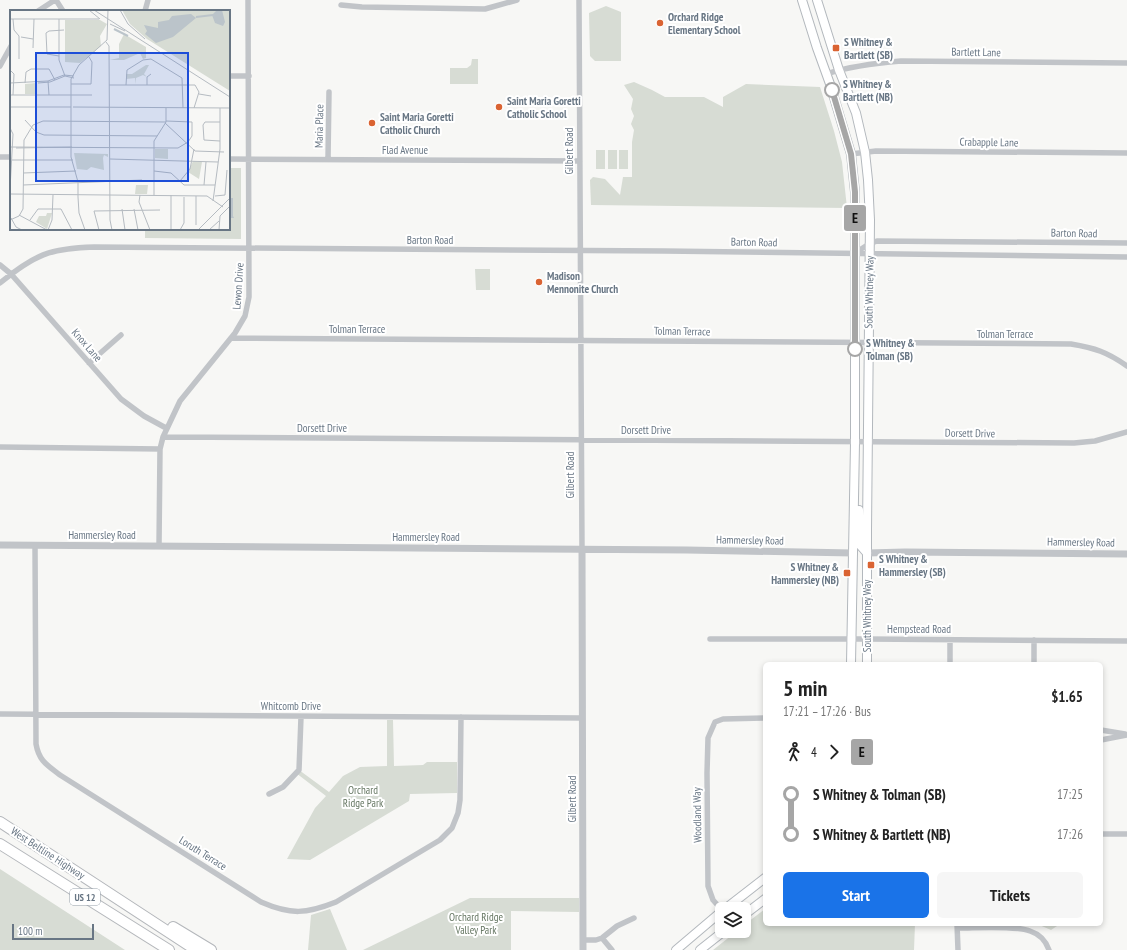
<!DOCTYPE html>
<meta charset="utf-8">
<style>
:root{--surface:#fff;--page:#f6f6f6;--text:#222;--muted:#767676;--accent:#1a73e8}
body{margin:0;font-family:"PT Sans Narrow",sans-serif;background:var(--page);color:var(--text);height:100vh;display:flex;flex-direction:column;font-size:15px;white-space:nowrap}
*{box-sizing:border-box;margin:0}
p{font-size:13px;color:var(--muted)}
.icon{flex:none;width:22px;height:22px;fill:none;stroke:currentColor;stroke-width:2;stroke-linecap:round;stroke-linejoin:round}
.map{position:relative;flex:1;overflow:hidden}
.details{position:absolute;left:763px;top:662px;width:340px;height:264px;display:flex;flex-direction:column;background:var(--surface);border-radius:6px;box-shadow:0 2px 6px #0003}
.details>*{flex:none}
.badge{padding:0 8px;border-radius:3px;font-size:14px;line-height:26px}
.fabs{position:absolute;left:715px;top:902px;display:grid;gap:8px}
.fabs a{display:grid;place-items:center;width:36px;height:36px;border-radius:6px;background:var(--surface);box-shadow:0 2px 6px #0003;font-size:20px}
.scale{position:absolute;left:12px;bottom:10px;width:82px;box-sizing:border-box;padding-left:4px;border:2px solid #687684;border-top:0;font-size:11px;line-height:14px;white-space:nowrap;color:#687684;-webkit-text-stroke:3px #fff;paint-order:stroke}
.map>.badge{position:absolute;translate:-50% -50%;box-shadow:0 0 0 2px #fff}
.legs{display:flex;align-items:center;gap:6px;height:44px;padding:0 20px;font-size:13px}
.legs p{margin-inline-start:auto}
.headline{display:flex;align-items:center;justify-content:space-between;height:68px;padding:0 20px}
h1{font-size:22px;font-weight:700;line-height:30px}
.primary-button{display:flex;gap:8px;margin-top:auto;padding:8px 20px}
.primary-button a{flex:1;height:46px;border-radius:6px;background:var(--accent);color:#fff;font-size:16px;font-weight:700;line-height:46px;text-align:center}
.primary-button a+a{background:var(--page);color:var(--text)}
ul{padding:0 20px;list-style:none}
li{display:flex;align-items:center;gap:14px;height:40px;font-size:15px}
li i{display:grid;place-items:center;width:6px;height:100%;margin:0 5px;background:currentColor}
li i::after{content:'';width:10px;height:10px;margin:-5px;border:3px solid;border-radius:50%;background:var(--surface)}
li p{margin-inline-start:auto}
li:first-child i{background:linear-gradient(#0000 50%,currentColor 0)}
li:last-child i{background:linear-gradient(currentColor 50%,#0000 0)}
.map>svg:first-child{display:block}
.green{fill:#d7dcd4}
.water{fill:#bbc4ca}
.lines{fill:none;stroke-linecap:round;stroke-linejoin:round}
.secondary-casing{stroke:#b3b8bd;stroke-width:10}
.motorway-casing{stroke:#b4b7bb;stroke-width:12}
.minor{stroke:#c1c4c8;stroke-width:5.5}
.tertiary{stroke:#c1c4c8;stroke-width:7}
.secondary{stroke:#fff;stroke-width:8}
.motorway{stroke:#fff;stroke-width:10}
.line-1-casing{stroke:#fff;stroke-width:9}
.line-1{stroke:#a6a6a6;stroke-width:6}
.poi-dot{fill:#da6332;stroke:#fff;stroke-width:1.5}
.stop-1-dot{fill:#fff;stroke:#a6a6a6;stroke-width:2}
.labels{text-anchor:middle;stroke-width:4;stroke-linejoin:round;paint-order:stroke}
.shield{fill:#fff;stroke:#959fa9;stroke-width:1}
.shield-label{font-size:10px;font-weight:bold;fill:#687684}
.poi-label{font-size:11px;font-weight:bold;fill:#687684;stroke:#fff;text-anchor:start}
.street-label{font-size:11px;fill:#687684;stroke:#fff}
.stop-label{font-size:11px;font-weight:bold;fill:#687684;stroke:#fff;text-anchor:start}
.park-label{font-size:11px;fill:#667763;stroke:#fff}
.inset-river{fill:none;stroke:#bbc4ca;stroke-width:2}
.inset-road{fill:none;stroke:#b5bbc1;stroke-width:1}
.view{fill:#1d4ed8;fill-opacity:0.15;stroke:#1d4ed8;stroke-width:2}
.inset-edge{fill:none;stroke:#687684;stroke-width:2}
</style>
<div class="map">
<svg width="1127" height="950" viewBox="0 0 1127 950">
<rect width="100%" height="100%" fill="#f7f7f5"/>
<path class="green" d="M606,6L621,12V61H595L590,56L589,13Z
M472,59H478V84H450V68H467L471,65Z
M634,82L652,90L665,97H704L723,107V97L746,84L820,87L834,131L842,162L847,208L591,205L590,180L593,177L605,179L620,195L623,177H632V142L634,130L631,124L634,116L631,109L633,99L624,85Z
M596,150H605V169H596Z
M608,150H617V169H608Z
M619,150H628V169H619Z
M229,168H241V239L145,238V229H229Z
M475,269H490V290H476Z
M387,720H393L394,766L423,765L427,762H457V793L410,794L409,801L310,860L287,859L315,808L326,796L296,773L299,770L329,792L343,776L360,767L387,766Z
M0,869L125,950H0Z
M470,898H579V912L511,911V950H363Z
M330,909L347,950H308L311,915Z
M765,909V924H915L914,950H713L737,931H744V925Z
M1037,924H1060L1051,930Z"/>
<path class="water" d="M229,198H233V216L234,218H229Z"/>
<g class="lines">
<g class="secondary-casing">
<path id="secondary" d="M802,0L817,48L830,84L851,154L855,192V443L851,664
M817,0L839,70L856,113L865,152L868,180L870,220L867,531V664
M859,510L860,545L867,553
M725,909L765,878
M744,915L765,899
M676,950L722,911
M700,950L724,931"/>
</g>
<g class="motorway-casing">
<path id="motorway" d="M0,822L196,950
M0,844L169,950
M173,927L211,950"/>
</g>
<path class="minor" d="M56,0L63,11
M579,0L582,549
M341,5L362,7L485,9L517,0
M38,11L55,0
M145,11L148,0
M0,66L11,46
M826,74C851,66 876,63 901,61L1127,63
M229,76H249
M851,154L876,151L1127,153
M0,157H11
M229,159L580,161
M328,159L329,92
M855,253L869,244L877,241L1127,243
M0,265L11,274L121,399L144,416L166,428
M0,283C34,255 50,248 94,247L664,251L1127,257
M231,338L1071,344C1095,348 1107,352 1127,366
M89,363L121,335
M163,437L1074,443L1095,441L1127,432
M0,447L160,449
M35,545L36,744C39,761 47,765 60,775L261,902C291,915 306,914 336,902L440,840L452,828L458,813L460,800L461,717
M159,546L160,449L163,437L180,401L235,333L245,316L249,297L248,0
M710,639H867L1127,641
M950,664V640
M1034,664V640
M0,714L582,718
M1101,730L1125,734
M1101,740L1127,735
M269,794L283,787L299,770L301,717
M1101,834H1127
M722,910L713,900L708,886L707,773L708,738L715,722L723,719L765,718
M957,924L958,950
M958,928C976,928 1014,925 1030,931C1039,934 1046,941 1049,950
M602,938L612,950
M583,940H596L602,938L617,926L634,918"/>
<path class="tertiary" d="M0,545L687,550L853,553
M582,549L583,950
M867,553L905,552L1127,554"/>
<use href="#secondary" class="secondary"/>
<use href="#motorway" class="motorway"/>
</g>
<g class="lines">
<g class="line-1-casing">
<path id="line-1" d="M832,90L851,154L855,192V349"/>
</g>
<use href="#line-1" class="line-1"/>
</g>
<g class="poi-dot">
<circle cx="660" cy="23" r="4"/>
<rect x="832" y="44" width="8" height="8" rx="2"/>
<circle cx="499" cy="107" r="4"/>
<circle cx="372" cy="123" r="4"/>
<circle cx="539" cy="282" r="4"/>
<rect x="867" y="561" width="8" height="8" rx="2"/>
<rect x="843" y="569" width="8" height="8" rx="2"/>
</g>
<g class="stop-1-dot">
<circle cx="832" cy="90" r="7"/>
<circle cx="855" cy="349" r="7"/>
</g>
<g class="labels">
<rect class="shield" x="70" y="889" width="30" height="16" rx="3"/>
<g class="shield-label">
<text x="85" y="901">US 12</text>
</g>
<g class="poi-label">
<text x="668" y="21">Orchard Ridge<tspan x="668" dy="13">Elementary School</tspan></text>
<text x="844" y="46">S Whitney &amp;<tspan x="844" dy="13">Bartlett (SB)</tspan></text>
<text x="507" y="105">Saint Maria Goretti<tspan x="507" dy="13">Catholic School</tspan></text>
<text x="380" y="121">Saint Maria Goretti<tspan x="380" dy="13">Catholic Church</tspan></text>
<text x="547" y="280">Madison<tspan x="547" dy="13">Mennonite Church</tspan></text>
<text x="879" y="563">S Whitney &amp;<tspan x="879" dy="13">Hammersley (SB)</tspan></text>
<text x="839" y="571" text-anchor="end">S Whitney &amp;<tspan x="839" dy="13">Hammersley (NB)</tspan></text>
</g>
<g class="street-label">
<text transform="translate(976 52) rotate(1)" y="4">Bartlett Lane</text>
<text transform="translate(319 126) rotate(-89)" y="4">Maria Place</text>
<text transform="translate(989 142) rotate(1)" y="4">Crabapple Lane</text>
<text x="405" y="154">Flad Avenue</text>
<text transform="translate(569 151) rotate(-90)" y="4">Gilbert Road</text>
<text transform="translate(1074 233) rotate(1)" y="4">Barton Road</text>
<text x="430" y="244">Barton Road</text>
<text transform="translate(754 242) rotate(1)" y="4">Barton Road</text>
<text transform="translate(238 286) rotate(-86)" y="4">Lewon Drive</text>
<text transform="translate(869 292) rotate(-89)" y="4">South Whitney Way</text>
<text x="357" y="333">Tolman Terrace</text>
<text transform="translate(682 331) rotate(1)" y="4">Tolman Terrace</text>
<text x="1005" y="338">Tolman Terrace</text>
<text transform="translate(87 345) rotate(49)" y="4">Knox Lane</text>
<text x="322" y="432">Dorsett Drive</text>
<text x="646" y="434">Dorsett Drive</text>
<text transform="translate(970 433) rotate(1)" y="4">Dorsett Drive</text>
<text transform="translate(570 475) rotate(-90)" y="4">Gilbert Road</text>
<text x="102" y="539">Hammersley Road</text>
<text x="426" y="541">Hammersley Road</text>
<text transform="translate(750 540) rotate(1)" y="4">Hammersley Road</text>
<text transform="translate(1081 542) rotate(1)" y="4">Hammersley Road</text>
<text transform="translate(867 616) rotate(-90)" y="4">South Whitney Way</text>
<text x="919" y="633">Hempstead Road</text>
<text x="291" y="710">Whitcomb Drive</text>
<text transform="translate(572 799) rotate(-90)" y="4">Gilbert Road</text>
<text transform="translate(697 815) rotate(-91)" y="4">Woodland Way</text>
<text transform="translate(48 853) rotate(33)" y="4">West Beltline Highway</text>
<text transform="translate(203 853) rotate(32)" y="4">Loruth Terrace</text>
</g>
<g class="stop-label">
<text x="843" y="88">S Whitney &amp;<tspan x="843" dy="13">Bartlett (NB)</tspan></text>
<text x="866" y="347">S Whitney &amp;<tspan x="866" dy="13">Tolman (SB)</tspan></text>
</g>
<g class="park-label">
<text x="363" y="794">Orchard<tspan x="363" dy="13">Ridge Park</tspan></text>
<text x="476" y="921">Orchard Ridge<tspan x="476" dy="13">Valley Park</tspan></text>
</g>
</g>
<g transform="translate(10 10)">
<rect width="220" height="220" fill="#f7f7f5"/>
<path d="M112,0H220V81L137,29L120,14ZM55,10H90L97,14L90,26L91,36L70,53L55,52ZM114,24L136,37V48L133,49L130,43L114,50H100L109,48V34ZM136,55H139L134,64L137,67L133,65L126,68V74L125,68L116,69V64H122ZM26,73V84H15V74ZM145,139H158V149L145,148ZM64,143L98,144V147L94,145L93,148L94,160L81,157L77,160L67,159ZM183,151L192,152L189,169L178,162ZM126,175H138L137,184H125ZM37,203H42L37,219L26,212L29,206H36Z" fill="#d7dcd4"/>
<path d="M212,0L215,12L213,16L205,13L202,5L206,1ZM181,4L186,8L163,27L146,33L135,24L137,21L134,15L148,18V12L159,10L162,6Z" fill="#bbc4ca"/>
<path class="inset-river" d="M186,7L203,5M104,19L118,26"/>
<path class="inset-road" d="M79,0L90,9M84,0L220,87M110,0L118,14L135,29M0,9H89M3,9L4,20L9,26V49M49,9V50L55,66M100,14L115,21M11,27L23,29M96,32L99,36L100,210L102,220M23,38L24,9M49,46L37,44L36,23L39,21L54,20M0,60L4,64L3,85M38,71L39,85M0,73L38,71L54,65L64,66M15,73L16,62L21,59H39L45,70M28,73L40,72L55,66L64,68M61,74H81L82,52L79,47M99,75H185L189,82L184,98M116,75L117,60L133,50L141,49L172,68L173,98M137,75V67L141,64M189,84L201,86M0,85H82M0,97H61M63,97L220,98M15,110L26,122L34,125L147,126M210,112H195L193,115L194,130L210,131M155,113L185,141L214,142M0,118L3,124L0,179M0,137L168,138L178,132L182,126V112L156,111M6,138L62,137M100,149L208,152M2,150H63M144,161L161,163L174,175H205M13,163L66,161M170,171L180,159L184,139M13,175L132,170M194,175L196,152M0,184L197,186L213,197M130,185L129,192L140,220M144,185V131L156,112V98M161,185V220M186,186V215M205,186L215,185L217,160M68,187L69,203L75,220M68,187V172L61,147V69L69,55L97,30L98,0M203,191L210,139V98M112,199L115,220M124,199L128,220M84,201L150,200M84,201L89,220M9,205L37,220M1,208L6,217L12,220M0,210L9,206L13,199L14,130L23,115L33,111L156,112M20,210L28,199H51L62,220M38,220L42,210L43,185M170,220L174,213V187M188,220L220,188M199,220L209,211M209,220L210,206L220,196"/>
<path class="view" d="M26,43H178V171H26Z"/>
<rect width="220" height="220" class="inset-edge"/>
</g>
</svg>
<div class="fabs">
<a><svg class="icon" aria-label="layers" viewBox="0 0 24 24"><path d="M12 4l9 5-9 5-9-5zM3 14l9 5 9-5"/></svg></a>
</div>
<div class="scale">100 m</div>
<b class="badge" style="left:855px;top:218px;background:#a6a6a6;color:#111">E</b>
<section class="details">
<div class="headline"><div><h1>5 min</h1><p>17:21 – 17:26 · Bus</p></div><b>$1.65</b></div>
<div class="legs"><svg class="icon" aria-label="walk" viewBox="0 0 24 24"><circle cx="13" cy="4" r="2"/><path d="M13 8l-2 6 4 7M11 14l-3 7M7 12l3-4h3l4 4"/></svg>4<svg class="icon" aria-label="forward" viewBox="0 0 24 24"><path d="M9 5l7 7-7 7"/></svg><b class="badge" style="background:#a6a6a6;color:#111">E</b></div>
<ul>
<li><i style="color:#a6a6a6"></i><b>S Whitney &amp; Tolman (SB)</b><p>17:25</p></li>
<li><i style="color:#a6a6a6"></i><b>S Whitney &amp; Bartlett (NB)</b><p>17:26</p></li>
</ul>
<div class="primary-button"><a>Start</a><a>Tickets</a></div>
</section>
</div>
